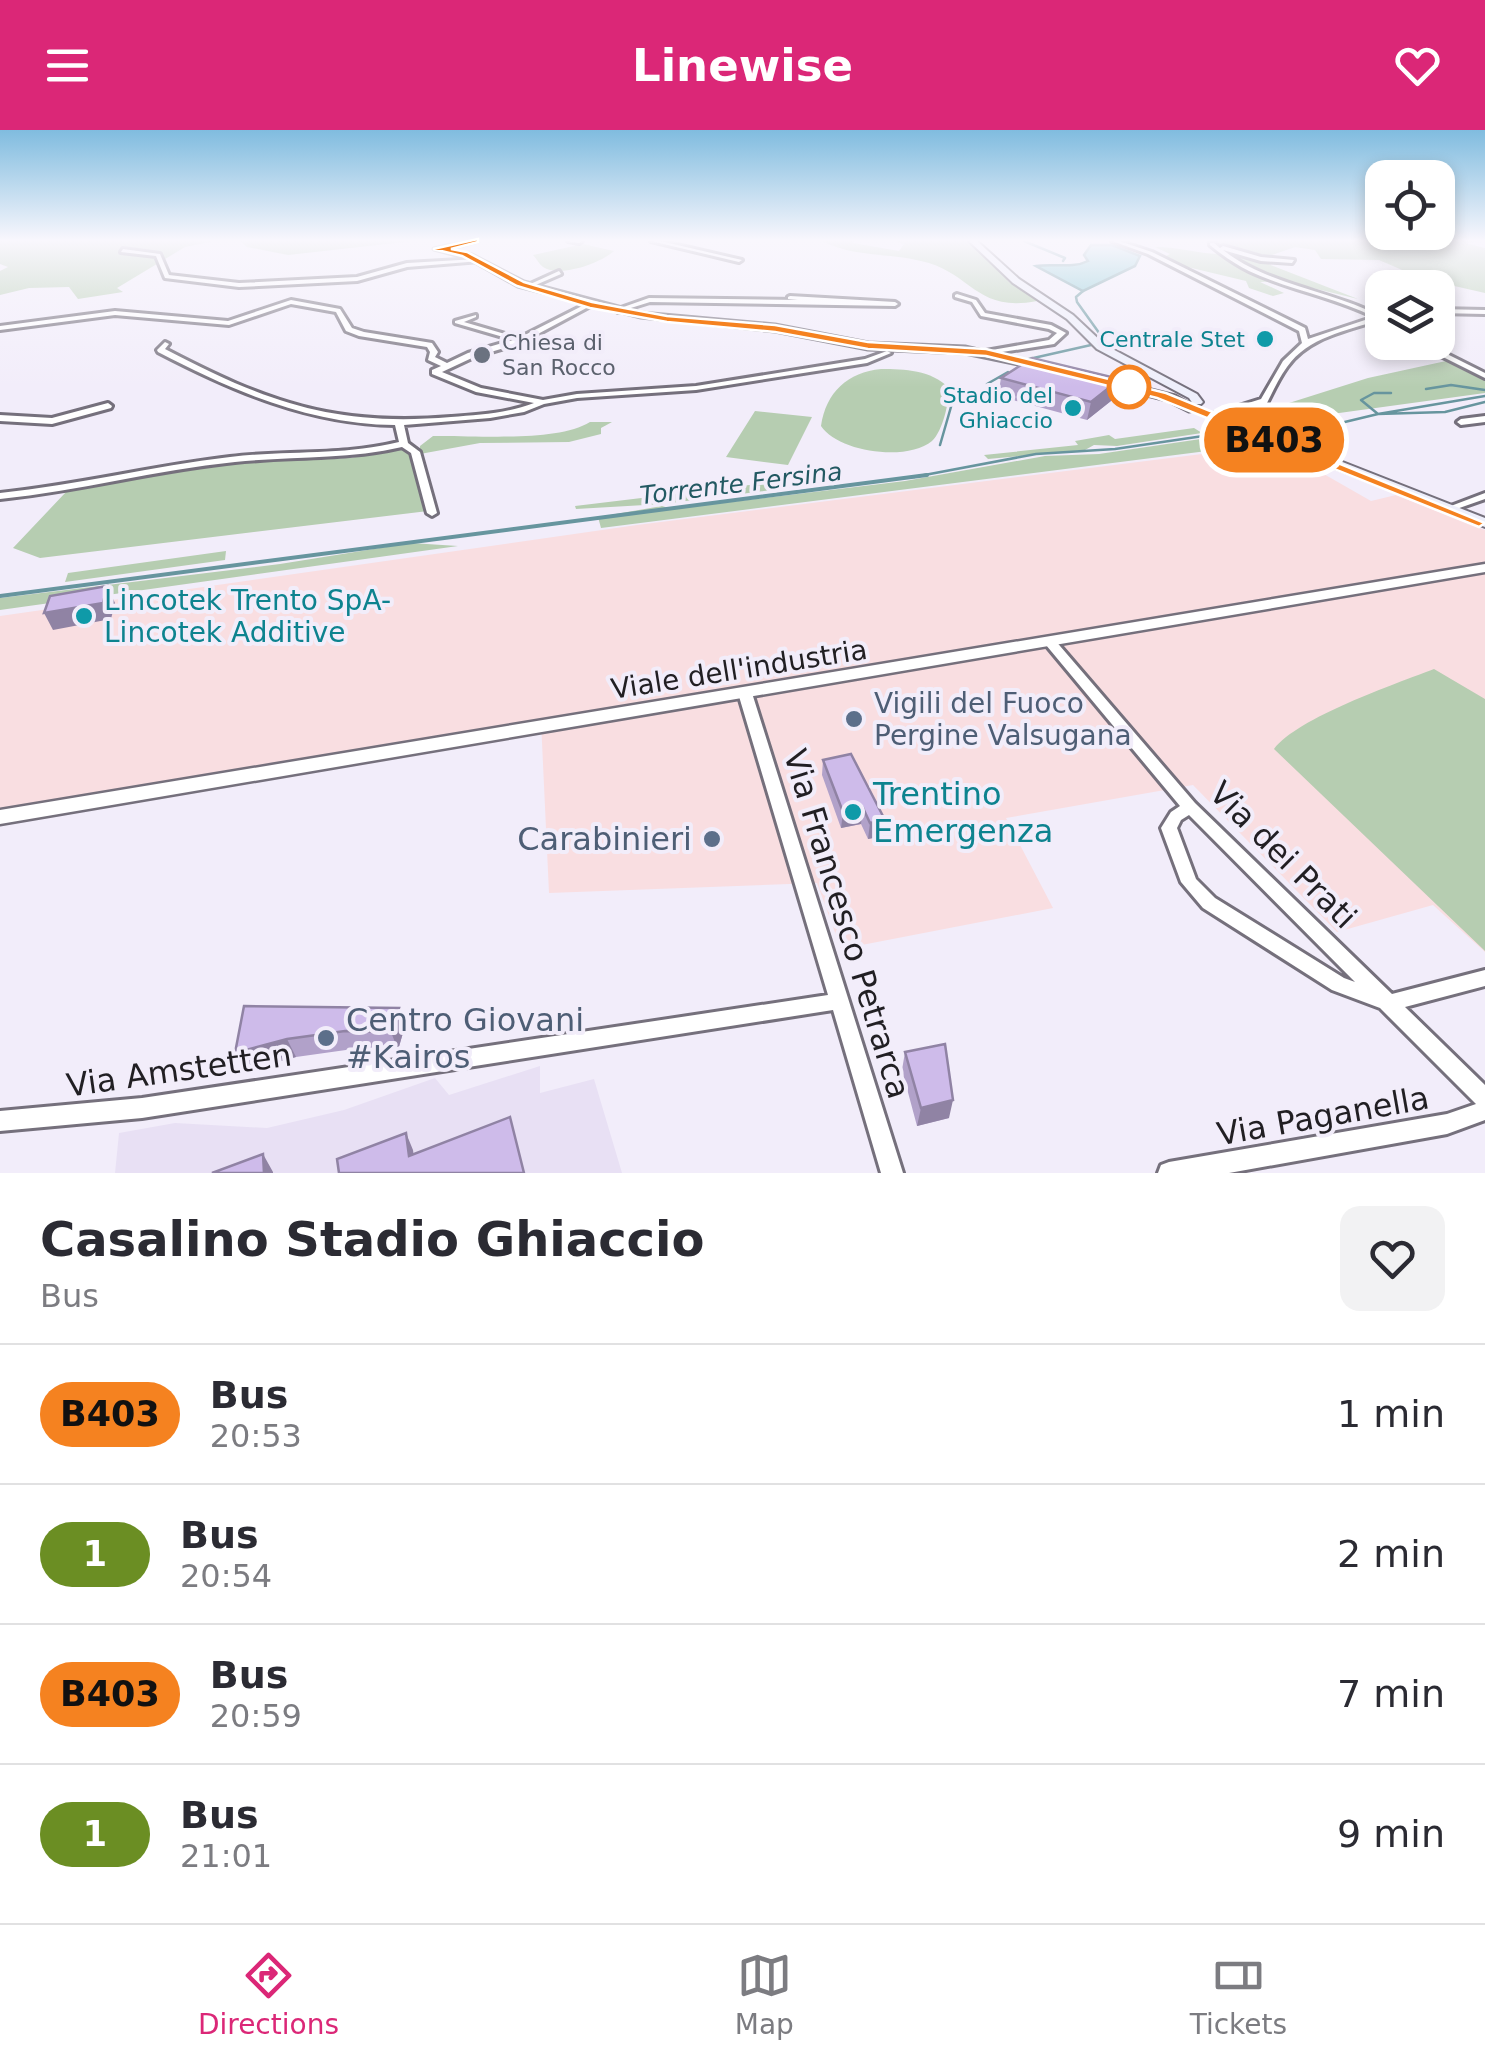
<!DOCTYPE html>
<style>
:root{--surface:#fff;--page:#f2f2f3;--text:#2b2b33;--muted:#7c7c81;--line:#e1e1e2;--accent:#db2777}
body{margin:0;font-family:"DejaVu Sans",sans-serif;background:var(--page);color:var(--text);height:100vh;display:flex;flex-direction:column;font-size:38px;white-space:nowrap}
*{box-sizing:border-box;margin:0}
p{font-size:32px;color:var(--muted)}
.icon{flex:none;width:55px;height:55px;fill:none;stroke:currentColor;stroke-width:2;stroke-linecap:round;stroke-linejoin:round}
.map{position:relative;height:1043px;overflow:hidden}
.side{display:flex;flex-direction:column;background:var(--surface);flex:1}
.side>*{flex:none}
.badge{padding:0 20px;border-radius:32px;font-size:35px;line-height:65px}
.fabs{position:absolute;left:1365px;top:30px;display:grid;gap:20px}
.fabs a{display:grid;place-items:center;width:90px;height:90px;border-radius:20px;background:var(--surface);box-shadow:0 5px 15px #0003;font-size:50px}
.map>.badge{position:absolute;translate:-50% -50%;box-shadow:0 0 0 5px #fff}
.round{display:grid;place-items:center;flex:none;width:105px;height:105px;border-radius:20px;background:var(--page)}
.head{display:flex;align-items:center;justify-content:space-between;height:170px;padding:0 40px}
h1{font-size:48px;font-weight:700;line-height:75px}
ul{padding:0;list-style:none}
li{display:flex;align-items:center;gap:30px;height:140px;padding:0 40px;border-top:2px solid var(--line)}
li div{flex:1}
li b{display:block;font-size:38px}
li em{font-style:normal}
li .badge{min-width:110px;font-weight:700;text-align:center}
header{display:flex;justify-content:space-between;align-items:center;height:130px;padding:0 40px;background:var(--accent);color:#fff;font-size:45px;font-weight:700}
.tab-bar{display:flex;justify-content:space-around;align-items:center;height:140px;border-top:2px solid var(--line);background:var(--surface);font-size:28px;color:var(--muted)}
.tab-bar a{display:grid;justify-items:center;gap:5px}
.tab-bar .selected{color:var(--accent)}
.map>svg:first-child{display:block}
.industrial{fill:#f9dee1}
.built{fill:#e8e0f4}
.green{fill:#b6cdb1}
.water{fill:#85c7d2;stroke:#67959e;stroke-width:2.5}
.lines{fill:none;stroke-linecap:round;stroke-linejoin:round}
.stream-far1{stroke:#67959e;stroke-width:2.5}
.stream{stroke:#67959e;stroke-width:4}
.minor-casing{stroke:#75707c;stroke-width:6}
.tertiary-casing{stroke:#75707c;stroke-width:5}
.secondary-casing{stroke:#75707c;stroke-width:4}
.minor{fill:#fff;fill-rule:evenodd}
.tertiary{fill:#fff;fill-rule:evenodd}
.secondary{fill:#eeeffb;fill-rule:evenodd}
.wall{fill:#b1a1c9}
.shaded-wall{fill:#9083a4}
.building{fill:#cebbea;stroke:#9083a4;stroke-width:2.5}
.line{fill:#f58220;stroke:#fff;stroke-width:2.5}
.culture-dot{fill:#0f9aa8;stroke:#f2edfa;stroke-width:4}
.worship-dot{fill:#6b7280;stroke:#f2edfa;stroke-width:4}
.stop-dot{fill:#fff;stroke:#f58220;stroke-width:5}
.service-dot{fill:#5c6f8a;stroke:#f2edfa;stroke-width:4}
.labels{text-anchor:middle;stroke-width:8;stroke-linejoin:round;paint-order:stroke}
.far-culture-label{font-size:22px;fill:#0d838f;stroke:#f2edfa;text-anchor:end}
.far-worship-label{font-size:22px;fill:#5b616d;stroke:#f2edfa;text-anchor:start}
.far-water-label{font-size:25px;font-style:italic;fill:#225962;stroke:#f2edfa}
.culture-label{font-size:28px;fill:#0d838f;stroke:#f2edfa;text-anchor:start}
.street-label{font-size:28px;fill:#211f23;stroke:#f2edfa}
.service-label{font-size:28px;fill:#4e5e75;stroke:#f2edfa;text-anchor:start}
.near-culture-label{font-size:32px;fill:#0d838f;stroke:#f2edfa;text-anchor:start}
.near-service-label{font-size:32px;fill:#4e5e75;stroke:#f2edfa;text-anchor:end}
.near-street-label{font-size:32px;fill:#211f23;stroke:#f2edfa}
</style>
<header><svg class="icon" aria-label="menu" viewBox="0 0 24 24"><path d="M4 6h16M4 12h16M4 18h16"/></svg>Linewise<svg class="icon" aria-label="heart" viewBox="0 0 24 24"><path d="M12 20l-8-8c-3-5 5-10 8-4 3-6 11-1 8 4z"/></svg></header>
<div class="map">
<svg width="1485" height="1043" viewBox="0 0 1485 1043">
<rect width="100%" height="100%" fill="#f2edfa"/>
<path class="industrial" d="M1273,315L1371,371L1396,365L1485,400V822L1433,775L1337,802L1193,655L1006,688L1053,778L841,819L817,753L549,763L541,591L0,678V486L637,395Z"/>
<path class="built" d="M540,936V963L594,949L622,1043H115L119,1003L175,993L267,998L344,980L435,948L449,965Z"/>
<path class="green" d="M0,111H413L288,125L247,117L240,111H214L185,117L117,158L123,162L78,169L69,157L29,158L0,165V141L8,137L0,134Z
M822,111H855L853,113L899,121L904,114L894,111H970L1009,152L1037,171C975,183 972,142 921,131C890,123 852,127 822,111Z
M1205,111H1482L1465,113L1485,118V163L1450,155L1382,158L1375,154L1423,149L1379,130L1321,129L1315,120L1295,117L1258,130L1358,169L1284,151L1260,152L1284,163L1273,166L1249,158L1246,151L1175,134L1164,127L1170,124L1155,117C1180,117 1198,124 1223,124Z
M583,114L614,121C601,133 560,148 543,137C539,134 537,129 533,125Z
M1446,231L1485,247V263L1310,287L1248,286L1368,248Z
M881,239C905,239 931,240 949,258C949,272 943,301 932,311C907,332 838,322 821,296C826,262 848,242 881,239Z
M755,281L812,287L788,335L726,327Z
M590,292H612L601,298V304L569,312L480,313L420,324V316L433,306C474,305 556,313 590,292Z
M1194,298L1202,303L1117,316L1094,315L1085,320L988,329L984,325L1078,315L1075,311L1109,305L1115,309Z
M1221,306L1233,315L1262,314L601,398L598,387L662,376L672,379L905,351L1045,326L1099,324Z
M404,315L413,322L428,381L40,428L13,418L66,362L182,337L239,330L351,328Z
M808,348L802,356L662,374L576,379L575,376Z
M411,413L458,416L0,480V468L280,434Z
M226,421L225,430L65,452L68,443Z
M1434,539L1485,569V821L1274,619C1297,588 1395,554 1434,539Z"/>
<path class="water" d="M1091,115H1112L1140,126L1135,136L1083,161L1036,136C1053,133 1072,139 1088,131L1084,125Z"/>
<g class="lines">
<path class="stream-far1" d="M1024,111L1065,128L1063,131
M1029,229L1091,215L1102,207L1077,172L1076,167L1083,161
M987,254L1008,242
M1426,259L1451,255L1485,260
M1391,263H1374L1361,270L1378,284L1485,266
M1253,299L1324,297L1378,284L1445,282L1485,272
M940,315L955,263
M914,347L1036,324L1115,319L1244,300"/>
<path class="stream" d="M0,466L927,345"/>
<g class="minor-casing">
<path id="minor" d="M568,111H582L579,113Z
M651,111H660L742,130L739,132Z
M1112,111H1119L1152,122L1305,198L1308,209L1374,187C1334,167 1289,160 1249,141C1235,134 1222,125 1210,115V113H1214L1220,118L1223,116L1261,127L1294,130L1292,133L1261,131L1223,120C1269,156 1331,160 1382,187V191L1379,190C1346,201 1308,207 1287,237C1279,248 1273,261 1267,273L1226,284V280L1261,269L1283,231L1302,213L1299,201L1148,124Z
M123,119L160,124L169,145L239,153L357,147L407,133L477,129L480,131L407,137L357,151L239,157L165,148L156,126L121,122Z
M559,141L561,144L531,157L526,156Z
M957,164L976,170L985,183L1051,195L1066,203L1054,214L983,225L982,223L986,221L1049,210L1057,203L1049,199L981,186L972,172L955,167V165Z
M790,166L895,172L898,174L895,176L650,172L618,182L615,180L649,168L798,170L788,169V167Z
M291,170L340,179L352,198L364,202L432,213L438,222L435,227L447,233L468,223L513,210L455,193V191L476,185V187L464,192L519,208L588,173H592V175L521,213L474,227L442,242L481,258L543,270L577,264L696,256L865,229L887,221L891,223L867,233L696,260L577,268L544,274L524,282L490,288L404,295L408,313L420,322L437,383L432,386L427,383L411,323L402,317C347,330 291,326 235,332C156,340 79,361 0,369V363C77,355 153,336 230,327C286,320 343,326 399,312L395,295C309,294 233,261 158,222L157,220L165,212L169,214L165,219C266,272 335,297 451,287C479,285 508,283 534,273L476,262L432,244V240L441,236L428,230L430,222L427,217L359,206L346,201L336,182L291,174L229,195L115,185L0,200V196L115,181L228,191Z
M1438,179L1485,180V184L1438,183Z
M1413,212H1423L1485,243V248Z
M108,273L112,276L111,278L52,294L0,291V285L52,288Z
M1485,286V292L1461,295L1457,292L1461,289Z
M1485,363V369L1448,382L1443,379Z
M1050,508L1054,509L1195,673L1392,864L1485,840V856L1405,877L1485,955V990L1447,1004L1229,1043H1158L1161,1035L1169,1032L1447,984L1476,974L1380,878L1332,860L1203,778L1181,752L1161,698L1171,682L1180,676L1046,515L1044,512ZM1189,685L1355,852L1344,848L1215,768L1196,749L1177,698L1181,690Z
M745,559L752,563L903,1043H881L833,880L142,988L0,1001V981L142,968L828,865L738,563Z"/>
</g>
<g class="tertiary-casing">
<path id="tertiary" d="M467,111H478L447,119L472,125L524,152L641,183L775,195L868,213L965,217L1048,236L1043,239L965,223L868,219L775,201L641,187L518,156L468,128L434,119Z
M1099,247L1175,266L1198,279L1189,281L1167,270L1096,252L1094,250Z
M1485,434V442L0,694V680Z"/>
</g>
<g class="secondary-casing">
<path id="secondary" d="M969,111H977L1019,149L1073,185L1105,215L1197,264L1203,272L1201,274H1193L1189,268L1097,219L1067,189L1013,153Z
M1215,282L1485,388V397L1211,289L1209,286Z"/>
</g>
<use href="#minor" class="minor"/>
<use href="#tertiary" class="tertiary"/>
<use href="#secondary" class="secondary"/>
</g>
<path class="wall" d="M1001,248L1120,249L1116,267L1087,290L998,266Z
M823,630L885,690L883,706L868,709L861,694L841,698L822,645Z
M244,876L405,896L398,920L353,919L296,927L245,941Z
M905,922L949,988L917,996L902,940Z"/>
<path class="shaded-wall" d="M1120,249L1116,267L1087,290L1091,272Z
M107,456L115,473L111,489L53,500L44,483Z
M863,678L861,694L841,698L843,682Z
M885,690L883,706L868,709L870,693Z
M399,878L405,896L398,920L391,902Z
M287,909L296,927L245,941L235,923Z
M953,970L949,988L917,996L921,978Z
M406,1003L413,1020L416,1043L409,1026Z
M263,1024L273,1042V1043H264Z"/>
<path class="building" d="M1032,228L1120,249L1091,272L1001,248Z
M107,456L103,473L44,483L50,466Z
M851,624L885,690L870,693L863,678L843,682L823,630Z
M244,876L399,878L391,902L345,901L287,909L235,923Z
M945,914L953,970L921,978L905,922Z
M510,987L524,1043H339L337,1029L406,1003L409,1026Z
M263,1024L264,1043H212Z"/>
<linearGradient id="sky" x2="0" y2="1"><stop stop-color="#80bcdf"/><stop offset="0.43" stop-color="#f9f7fd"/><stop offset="1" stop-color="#f9f7fd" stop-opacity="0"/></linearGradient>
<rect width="1485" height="257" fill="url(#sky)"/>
<path class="line" d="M478,109V112L451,119L467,122L524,152L592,172L667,186L775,195L868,212L986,219L1166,263L1485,393L1479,397L1157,268L986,226L868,219L775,202L667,192L590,178L517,156L462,126L433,119Z"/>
<g class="culture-dot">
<circle cx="1265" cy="209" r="10"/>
<circle cx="1073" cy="278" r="10"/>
<circle cx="84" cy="486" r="10"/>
<circle cx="853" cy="682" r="10"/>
</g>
<circle class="worship-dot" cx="482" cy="225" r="10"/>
<circle class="stop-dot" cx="1129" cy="257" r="20"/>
<g class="service-dot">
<circle cx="854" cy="589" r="10"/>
<circle cx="712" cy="709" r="10"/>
<circle cx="326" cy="908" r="10"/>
</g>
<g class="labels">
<g class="far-culture-label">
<text x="1245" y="217">Centrale Stet</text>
<text x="1053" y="273">Stadio del<tspan x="1053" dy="25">Ghiaccio</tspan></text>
</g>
<g class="far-worship-label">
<text x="502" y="220">Chiesa di<tspan x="502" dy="25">San Rocco</tspan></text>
</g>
<g class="far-water-label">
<text transform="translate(741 353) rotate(-7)" y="9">Torrente Fersina</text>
</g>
<g class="culture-label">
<text x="104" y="480">Lincotek Trento SpA-<tspan x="104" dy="32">Lincotek Additive</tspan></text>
</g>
<g class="street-label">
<text transform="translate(739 539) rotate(-9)" y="10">Viale dell'industria</text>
</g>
<g class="service-label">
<text x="874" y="583">Vigili del Fuoco<tspan x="874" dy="32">Pergine Valsugana</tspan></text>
</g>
<g class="near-culture-label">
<text x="873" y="675">Trentino<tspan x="873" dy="37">Emergenza</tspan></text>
</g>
<g class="near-service-label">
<text x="692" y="720">Carabinieri</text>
<text x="346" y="901" text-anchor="start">Centro Giovani<tspan x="346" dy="37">#Kairos</tspan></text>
</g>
<g class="near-street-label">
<text transform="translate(1283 725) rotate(45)" y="11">Via dei Prati</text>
<text transform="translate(847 794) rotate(73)" y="11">Via Francesco Petrarca</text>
<text transform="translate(179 940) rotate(-8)" y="11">Via Amstetten</text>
<text transform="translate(1323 986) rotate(-10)" y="11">Via Paganella</text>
</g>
</g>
</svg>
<div class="fabs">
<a><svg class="icon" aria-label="locate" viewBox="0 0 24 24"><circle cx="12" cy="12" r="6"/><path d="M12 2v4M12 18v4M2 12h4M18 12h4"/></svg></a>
<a><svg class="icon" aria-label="layers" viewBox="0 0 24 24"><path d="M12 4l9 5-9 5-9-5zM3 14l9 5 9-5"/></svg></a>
</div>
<b class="badge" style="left:1274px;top:310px;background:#f58220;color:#111">B403</b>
</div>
<section class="side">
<div class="head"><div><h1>Casalino Stadio Ghiaccio</h1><p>Bus</p></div><a class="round"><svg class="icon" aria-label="heart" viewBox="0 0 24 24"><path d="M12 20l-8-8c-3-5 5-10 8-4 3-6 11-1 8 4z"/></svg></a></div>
<ul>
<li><span class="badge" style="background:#f58220;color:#111">B403</span><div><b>Bus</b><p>20:53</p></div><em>1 min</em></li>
<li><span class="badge" style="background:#6b8e23;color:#fff">1</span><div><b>Bus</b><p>20:54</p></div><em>2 min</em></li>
<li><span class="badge" style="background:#f58220;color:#111">B403</span><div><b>Bus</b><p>20:59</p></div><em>7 min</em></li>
<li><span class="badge" style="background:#6b8e23;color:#fff">1</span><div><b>Bus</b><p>21:01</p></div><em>9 min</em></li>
</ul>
</section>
<nav class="tab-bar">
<a class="selected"><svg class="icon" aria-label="directions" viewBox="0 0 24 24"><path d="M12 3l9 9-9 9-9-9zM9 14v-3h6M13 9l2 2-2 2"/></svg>Directions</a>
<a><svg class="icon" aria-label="map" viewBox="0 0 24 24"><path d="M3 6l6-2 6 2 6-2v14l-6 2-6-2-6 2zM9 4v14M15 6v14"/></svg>Map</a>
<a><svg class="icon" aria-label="tickets" viewBox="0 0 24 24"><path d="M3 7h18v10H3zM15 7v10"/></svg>Tickets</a>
</nav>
